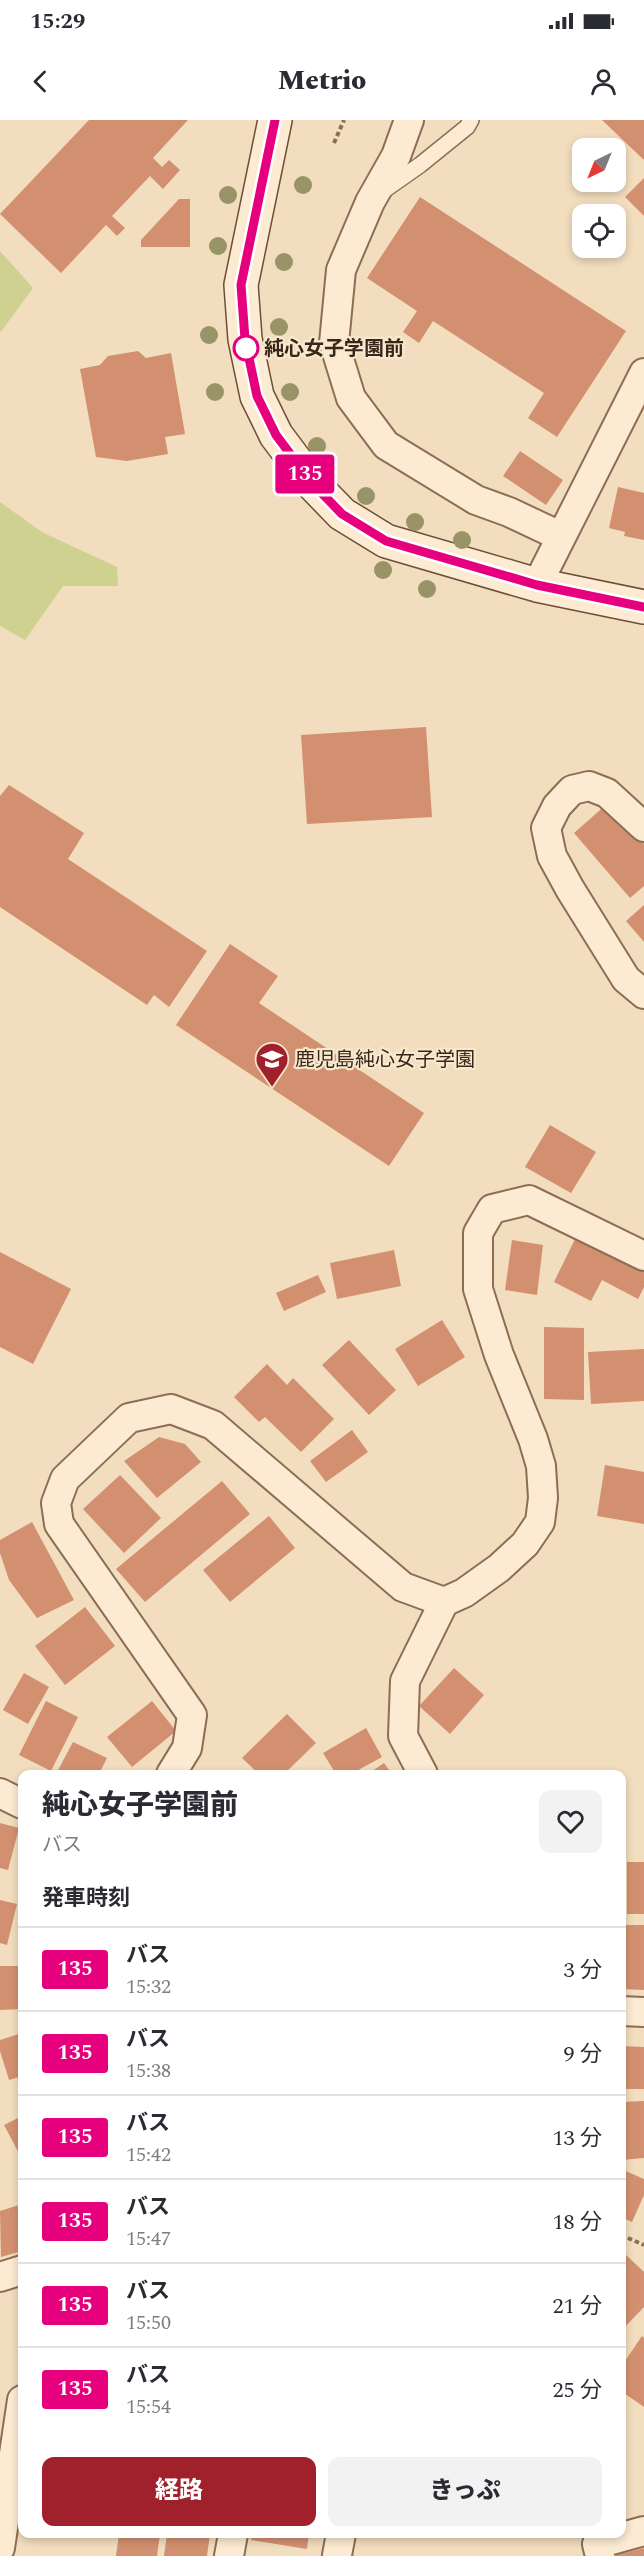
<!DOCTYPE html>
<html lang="ja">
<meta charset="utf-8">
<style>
:root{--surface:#fff;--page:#f2f2f3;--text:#2b2b33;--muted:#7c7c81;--line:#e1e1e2;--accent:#a0202c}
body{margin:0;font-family:Spectral,"Noto Sans JP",serif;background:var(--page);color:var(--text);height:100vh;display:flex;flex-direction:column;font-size:22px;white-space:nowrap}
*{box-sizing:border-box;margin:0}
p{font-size:20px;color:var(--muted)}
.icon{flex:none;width:33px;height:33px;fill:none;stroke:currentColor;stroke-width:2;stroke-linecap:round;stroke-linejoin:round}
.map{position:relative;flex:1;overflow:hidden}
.panel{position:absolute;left:18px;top:1650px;width:608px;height:768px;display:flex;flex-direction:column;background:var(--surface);border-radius:12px;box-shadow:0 3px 9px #0003}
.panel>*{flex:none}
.badge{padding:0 12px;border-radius:4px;font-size:21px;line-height:39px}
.needle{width:39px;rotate:223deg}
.controls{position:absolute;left:572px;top:18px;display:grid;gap:12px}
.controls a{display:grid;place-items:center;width:54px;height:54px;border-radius:12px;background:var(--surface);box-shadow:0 3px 9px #0003;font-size:30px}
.map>.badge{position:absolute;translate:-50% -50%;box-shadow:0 0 0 3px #fff}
h2{padding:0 24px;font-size:22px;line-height:54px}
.round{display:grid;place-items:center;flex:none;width:63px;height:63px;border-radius:12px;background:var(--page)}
.summary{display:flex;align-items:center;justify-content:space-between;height:102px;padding:0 24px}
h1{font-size:28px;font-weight:800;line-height:45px}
.primary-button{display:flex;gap:12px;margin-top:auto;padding:12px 24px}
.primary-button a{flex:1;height:69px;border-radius:12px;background:var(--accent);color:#fff;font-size:24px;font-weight:800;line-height:69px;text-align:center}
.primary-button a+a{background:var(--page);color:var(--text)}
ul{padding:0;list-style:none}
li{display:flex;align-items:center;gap:18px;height:84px;padding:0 24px;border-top:2px solid var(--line)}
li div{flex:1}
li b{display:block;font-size:22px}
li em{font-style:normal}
li .badge{min-width:66px;font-weight:700;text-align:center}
.status{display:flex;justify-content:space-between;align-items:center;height:42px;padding:0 30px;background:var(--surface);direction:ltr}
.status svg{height:16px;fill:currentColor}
header{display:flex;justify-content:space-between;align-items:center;height:78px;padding:0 24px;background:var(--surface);font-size:27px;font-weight:800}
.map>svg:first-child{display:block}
.green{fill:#cfd191}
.building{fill:#d39070}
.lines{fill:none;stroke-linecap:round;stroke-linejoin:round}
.lane-casing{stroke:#8c6d55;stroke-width:18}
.street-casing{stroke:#8c6d55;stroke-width:32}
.secondary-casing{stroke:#6d4e38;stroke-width:36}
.path{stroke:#8c6d55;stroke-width:4;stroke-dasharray:4.5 3;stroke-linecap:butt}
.lane{stroke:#fcebd2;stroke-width:15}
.street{stroke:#fcebd2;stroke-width:28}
.secondary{stroke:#fcebd2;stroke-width:33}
.tree{fill:#989467}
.line-casing{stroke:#fff;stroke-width:14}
.line{stroke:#e6007e;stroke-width:9}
.stop-dot{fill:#fff;stroke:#e6007e;stroke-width:3}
.labels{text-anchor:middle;stroke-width:4.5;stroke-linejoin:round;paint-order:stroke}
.stop-label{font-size:20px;font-weight:bold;fill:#39271b;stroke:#f8e8ce;text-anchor:start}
.poi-label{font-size:20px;fill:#39271b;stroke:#f8e8ce;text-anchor:start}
</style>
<div class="status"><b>15:29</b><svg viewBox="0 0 49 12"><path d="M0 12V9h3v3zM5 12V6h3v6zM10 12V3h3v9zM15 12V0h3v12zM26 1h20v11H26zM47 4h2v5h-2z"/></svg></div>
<header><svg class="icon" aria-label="back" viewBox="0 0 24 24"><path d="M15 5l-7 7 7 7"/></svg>Metrio<svg class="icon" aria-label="person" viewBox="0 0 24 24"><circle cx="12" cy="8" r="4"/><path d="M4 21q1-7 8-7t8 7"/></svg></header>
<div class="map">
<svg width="644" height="2436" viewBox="0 0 644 2436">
<rect width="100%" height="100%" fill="#f2ddbe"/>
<path class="green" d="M0,131L33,168L0,213Z
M0,382L42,412L117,447L118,466H63L25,520L0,506Z"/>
<path class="building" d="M89,0H188L153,38L162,47L169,40L180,50L163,69L150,56L112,96L125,108L117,116L106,105L61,153L0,94Z
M602,0H644V40Z
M644,58V96L625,77Z
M420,77L626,211L557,317L528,298L544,273L433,201L419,223L403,212L417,191L367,158Z
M179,79H190V127H141V120Z
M138,231L146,238L171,233L185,314L165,317L168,334L127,341L96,337L80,249L100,245L108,236Z
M520,331L563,360L546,385L503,356Z
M618,367L644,373V420L624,416L625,412L609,408Z
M426,607L432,697L307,704L301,615Z
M9,665L84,713L68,739L207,831L169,887L154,875L147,885L0,787V676Z
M608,683L644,724V766L630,778L574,713Z
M644,785V822L626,801Z
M230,824L278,856L259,883L424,993L389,1046L176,905Z
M550,1005L596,1032L571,1073L525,1047Z
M576,1117L644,1151V1167L638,1179L602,1160L591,1181L554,1162Z
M512,1120L543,1125L537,1175L505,1170Z
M394,1130L401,1166L337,1179L330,1143Z
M0,1132L71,1169L33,1244L0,1227Z
M318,1155L326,1172L284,1191L276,1173Z
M442,1200L465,1237L418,1266L395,1229Z
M544,1207L584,1208V1280L544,1279Z
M349,1220L396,1270L369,1295L322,1245Z
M644,1229V1281L591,1284L588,1232Z
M267,1244L287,1265L293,1258L334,1299L301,1332L265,1297L259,1302L234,1277Z
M352,1310L368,1332L326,1362L310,1341Z
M159,1317L185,1324L201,1342L157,1378L124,1341Z
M605,1345L644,1352V1404L597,1396Z
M120,1355L161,1398L124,1433L83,1389Z
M222,1361L250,1394L145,1482L116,1449Z
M269,1396L295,1428L230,1482L203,1450Z
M32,1402L74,1480L37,1498L9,1460L0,1433V1420Z
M85,1487L115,1526L65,1565L35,1526Z
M454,1548L484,1575L450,1614L419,1586Z
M24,1553L49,1567L28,1604L3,1590Z
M46,1581L78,1597L51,1651L19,1635Z
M152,1581L176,1611L132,1647L107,1617Z
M287,1594L316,1623L284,1654H259L242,1638Z
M366,1608L382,1637L351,1654H336L323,1633Z
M73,1622L107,1638L99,1654H56Z
M384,1643L392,1654H368Z
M0,1703L19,1708L8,1750L0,1748Z
M627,1742H644V1794H627Z
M0,1780L17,1784L7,1825L0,1823Z
M623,1805H644V1870L621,1869Z
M0,1846H22V1889L0,1890Z
M22,1913V1956L9,1960L0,1931V1920Z
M621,1926L644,1927V1969H621Z
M644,1981V2038L621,2040V1982Z
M22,1996V2039L4,2005Z
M621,2049L644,2059V2075L632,2102L621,2097Z
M22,2084V2131L1,2137L0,2091Z
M625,2134L644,2152V2187L621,2211V2139Z
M642,2216L644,2218V2287L621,2271V2247Z
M119,2414H160L157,2436H116Z
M167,2414H210L207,2436H164Z
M252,2414H309L307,2429L251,2420Z
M644,2428V2436H616V2435Z"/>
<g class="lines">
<g class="lane-casing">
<path id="lane" d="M383,71L420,45L467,7L471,0"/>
</g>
<g class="street-casing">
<path id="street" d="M409,0L396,36L370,82L341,150L334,223L351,278L386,325L476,380L509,392L560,416
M537,465L644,253
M644,707L607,673L589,666L572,670L557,686L546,708L552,736L570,769L626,859L644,874
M171,1654L187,1628L192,1595L59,1404L56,1383L65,1359L129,1298L171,1289L213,1305L403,1467L444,1482L464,1473L499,1448L525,1424L540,1402L543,1378L541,1346L533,1319L499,1235L478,1169V1113L492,1089L529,1080L644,1136
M423,1654L403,1616L405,1561L444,1482
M0,1673L22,1684
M621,1891L644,1892
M0,2157L22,2150
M0,2428L22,2280
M337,2435L341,2414
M229,2436L233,2414
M600,2436L597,2424L644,2411"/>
</g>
<g class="secondary-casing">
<path id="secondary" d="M275,0L241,165L245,219L257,276L276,315L312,363L342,394L386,421L537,465L644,487"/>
</g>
<path class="path" d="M334,23L344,0
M621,2115L644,2125"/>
<use href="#lane" class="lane"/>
<use href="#street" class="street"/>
<use href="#secondary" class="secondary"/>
</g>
<g class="tree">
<circle cx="303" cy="65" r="9"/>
<circle cx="228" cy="75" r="9"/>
<circle cx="218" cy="126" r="9"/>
<circle cx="284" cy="142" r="9"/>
<circle cx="279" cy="207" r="9"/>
<circle cx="209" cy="215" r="9"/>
<circle cx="215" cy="272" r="9"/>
<circle cx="290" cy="272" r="9"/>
<circle cx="317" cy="326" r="9"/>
<circle cx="366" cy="376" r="9"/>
<circle cx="415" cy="402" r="9"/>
<circle cx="462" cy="420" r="9"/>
<circle cx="383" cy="450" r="9"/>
<circle cx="427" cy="469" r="9"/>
</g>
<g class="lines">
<g class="line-casing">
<path id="line" d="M275,0L241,165L245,219L257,276L276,315L312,363L342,394L386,421L537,465L644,487"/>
</g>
<use href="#line" class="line"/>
</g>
<defs>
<g id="school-pin" transform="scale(1.725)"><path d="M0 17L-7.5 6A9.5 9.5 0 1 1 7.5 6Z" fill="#a0202c" stroke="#f8e8ce"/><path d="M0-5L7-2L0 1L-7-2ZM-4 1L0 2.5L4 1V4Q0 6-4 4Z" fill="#fff"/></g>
</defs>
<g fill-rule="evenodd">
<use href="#school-pin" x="272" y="939"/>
</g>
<circle class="stop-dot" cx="246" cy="228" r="12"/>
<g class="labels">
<g class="stop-label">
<text x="264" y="235">純心女子学園前</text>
</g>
<g class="poi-label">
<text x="295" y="946">鹿児島純心女子学園</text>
</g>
</g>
</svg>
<div class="controls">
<a><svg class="needle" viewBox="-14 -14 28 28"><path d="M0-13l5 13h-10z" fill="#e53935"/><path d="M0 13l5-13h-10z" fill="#7c7c81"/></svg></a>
<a><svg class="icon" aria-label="locate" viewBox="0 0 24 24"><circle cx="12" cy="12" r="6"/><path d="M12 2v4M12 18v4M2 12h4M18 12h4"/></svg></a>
</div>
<b class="badge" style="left:305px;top:354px;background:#e6007e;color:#fff">135</b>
<section class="panel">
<div class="summary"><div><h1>純心女子学園前</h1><p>バス</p></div><a class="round"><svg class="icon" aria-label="heart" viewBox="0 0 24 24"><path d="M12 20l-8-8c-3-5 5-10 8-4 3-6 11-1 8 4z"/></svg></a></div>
<h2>発車時刻</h2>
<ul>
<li><span class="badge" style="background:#e6007e;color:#fff">135</span><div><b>バス</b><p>15:32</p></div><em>3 分</em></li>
<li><span class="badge" style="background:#e6007e;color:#fff">135</span><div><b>バス</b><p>15:38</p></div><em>9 分</em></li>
<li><span class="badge" style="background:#e6007e;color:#fff">135</span><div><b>バス</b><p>15:42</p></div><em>13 分</em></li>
<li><span class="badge" style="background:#e6007e;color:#fff">135</span><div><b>バス</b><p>15:47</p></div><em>18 分</em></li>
<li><span class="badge" style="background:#e6007e;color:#fff">135</span><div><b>バス</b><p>15:50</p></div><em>21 分</em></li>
<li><span class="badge" style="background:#e6007e;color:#fff">135</span><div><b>バス</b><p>15:54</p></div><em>25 分</em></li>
</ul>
<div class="primary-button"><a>経路</a><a>きっぷ</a></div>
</section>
</div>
